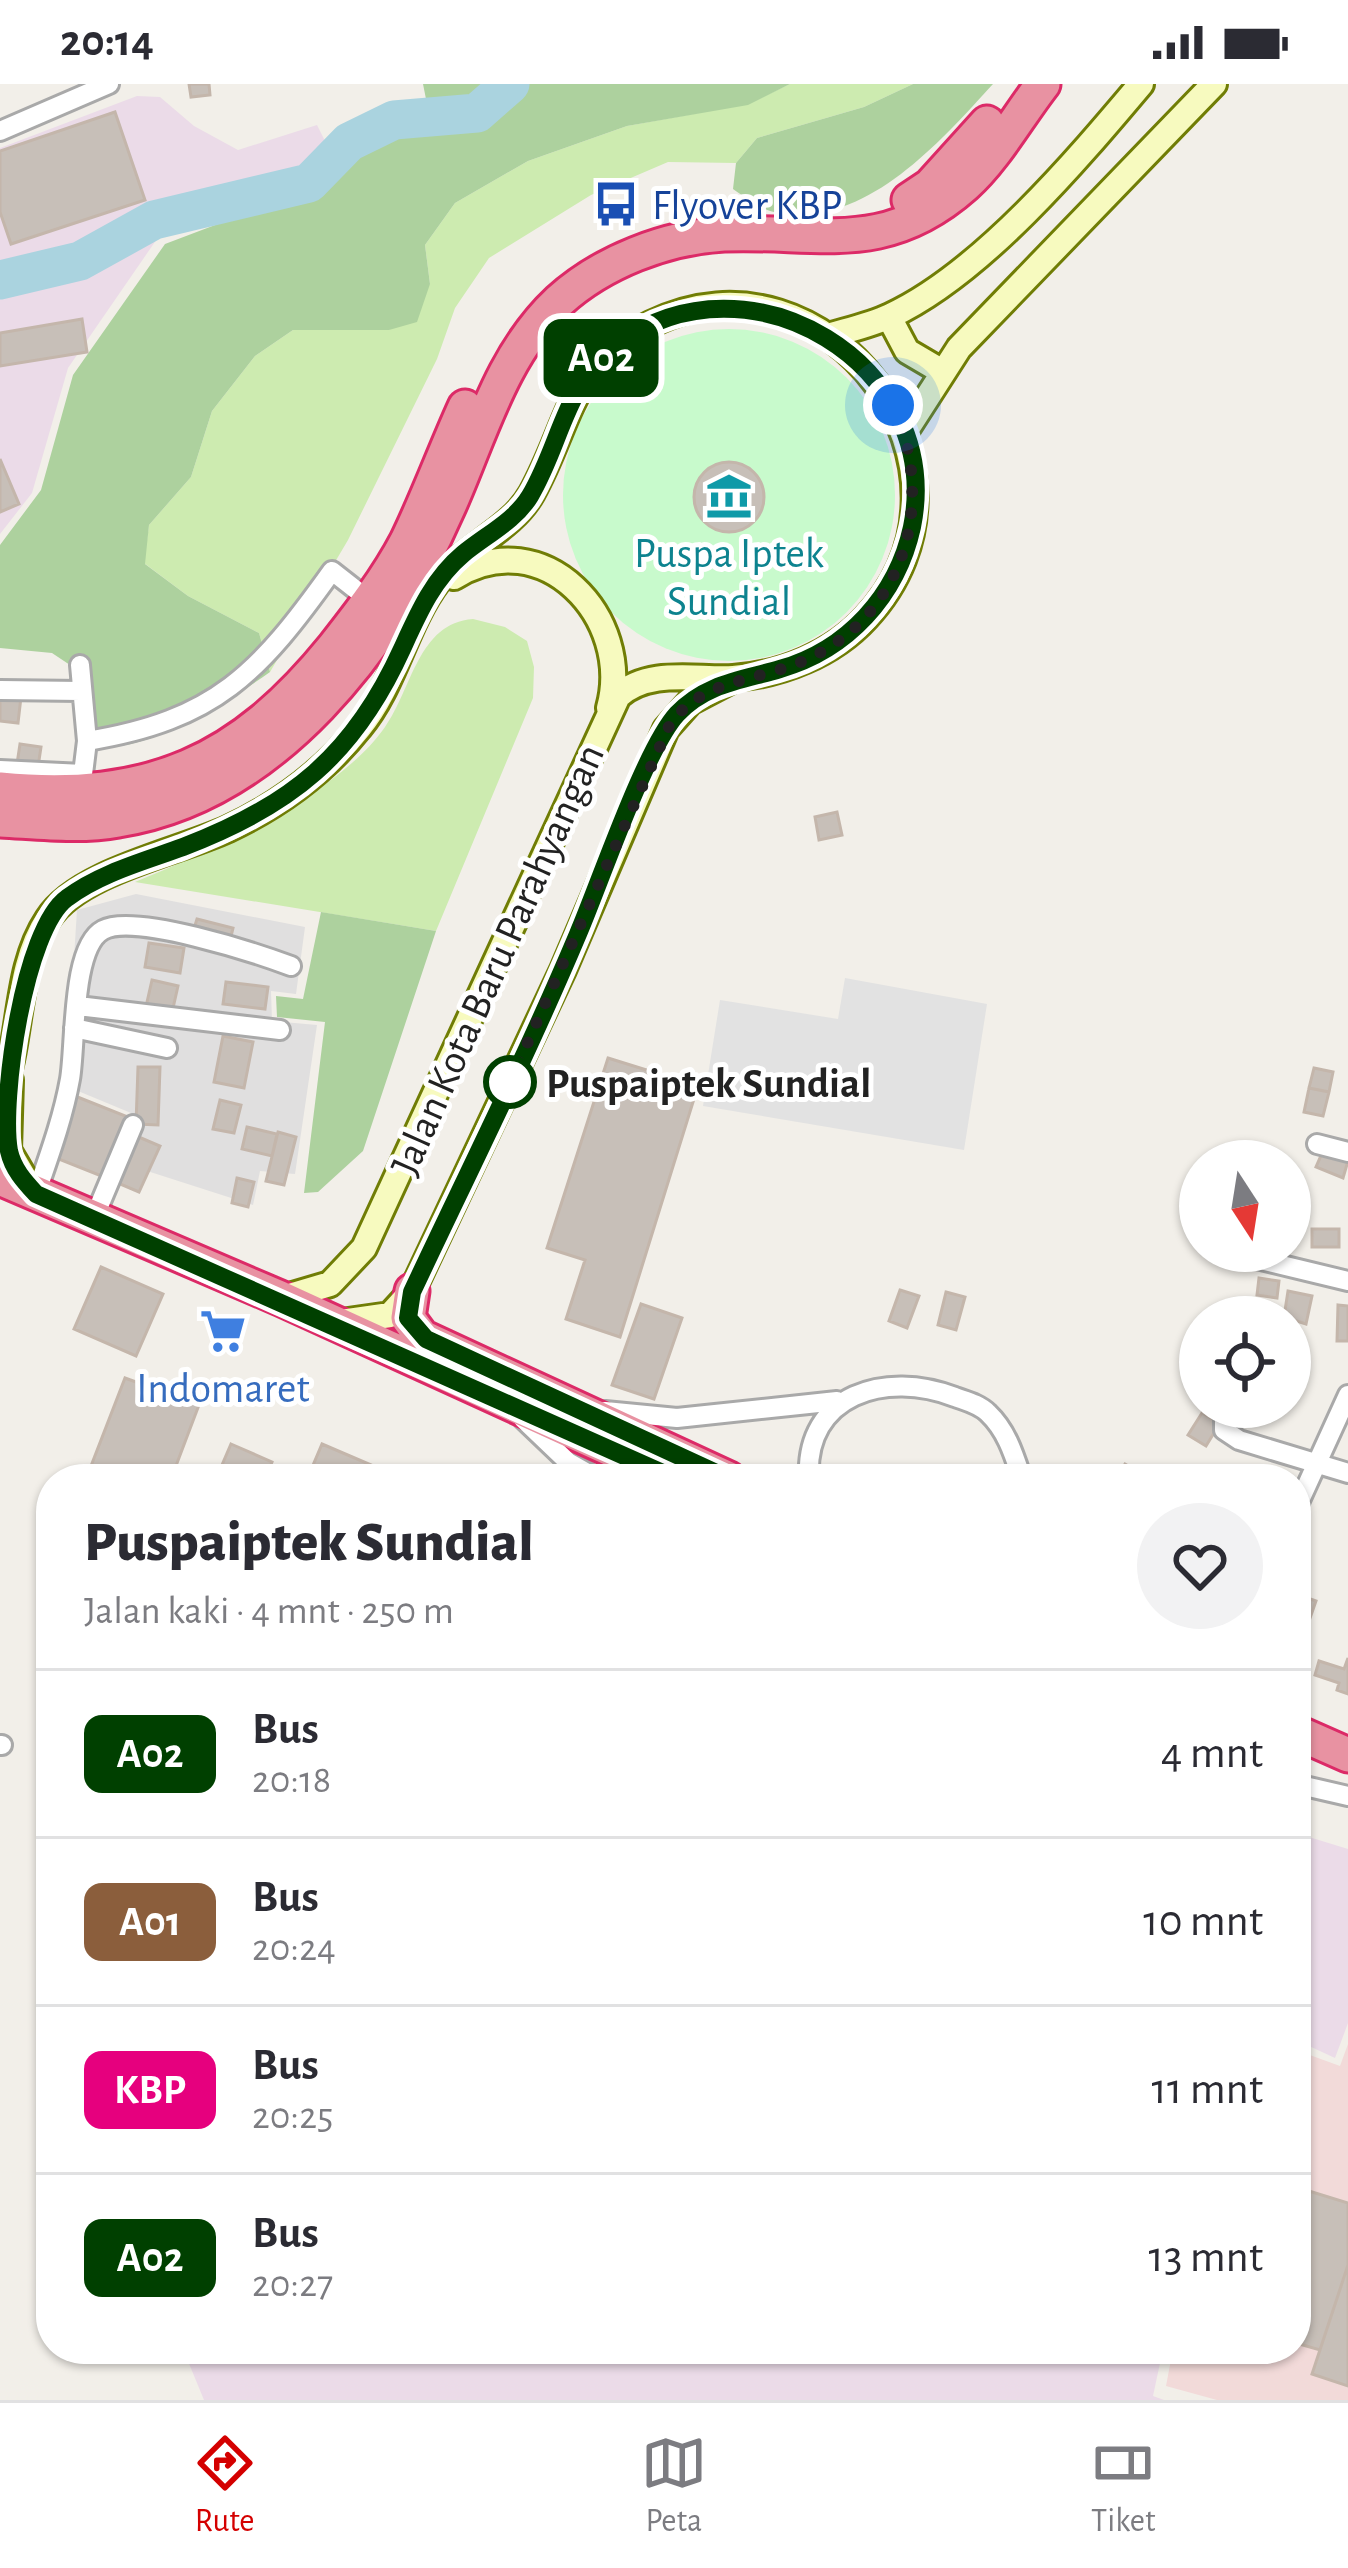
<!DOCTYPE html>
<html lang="id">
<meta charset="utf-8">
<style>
:root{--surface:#fff;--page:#f2f2f3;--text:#2b2b33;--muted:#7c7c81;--line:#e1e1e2;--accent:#d40000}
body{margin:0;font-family:"Alegreya Sans",sans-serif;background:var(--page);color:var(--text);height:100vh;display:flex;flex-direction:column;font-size:45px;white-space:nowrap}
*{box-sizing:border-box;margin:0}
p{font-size:39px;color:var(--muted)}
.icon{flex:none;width:66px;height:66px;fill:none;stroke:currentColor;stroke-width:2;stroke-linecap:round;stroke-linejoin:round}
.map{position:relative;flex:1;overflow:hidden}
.panel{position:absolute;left:36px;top:1380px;width:1275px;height:900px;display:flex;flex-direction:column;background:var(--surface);border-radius:48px;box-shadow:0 3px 9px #0004}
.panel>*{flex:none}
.badge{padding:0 24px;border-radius:18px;font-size:42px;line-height:78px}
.needle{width:78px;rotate:168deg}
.tools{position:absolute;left:1179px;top:1056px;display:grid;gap:24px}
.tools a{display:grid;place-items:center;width:132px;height:132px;border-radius:50%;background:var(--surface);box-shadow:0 3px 9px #0004;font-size:60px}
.you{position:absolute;width:60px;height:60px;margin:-30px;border:9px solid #fff;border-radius:50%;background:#1a73e8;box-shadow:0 0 0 18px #1a73e833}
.map>.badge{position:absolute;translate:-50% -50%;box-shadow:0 0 0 6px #fff}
.round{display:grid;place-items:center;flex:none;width:126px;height:126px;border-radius:63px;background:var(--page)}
.overview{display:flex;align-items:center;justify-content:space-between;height:204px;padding:0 48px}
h1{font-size:57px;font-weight:800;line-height:90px}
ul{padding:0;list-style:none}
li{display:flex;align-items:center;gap:36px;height:168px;padding:0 48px;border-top:3px solid var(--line)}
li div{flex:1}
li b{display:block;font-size:45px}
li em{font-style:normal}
li .badge{min-width:132px;font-weight:700;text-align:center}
.status{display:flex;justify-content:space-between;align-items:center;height:84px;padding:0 60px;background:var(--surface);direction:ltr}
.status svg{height:33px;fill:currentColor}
.tab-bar{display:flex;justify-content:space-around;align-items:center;height:168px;border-top:3px solid var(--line);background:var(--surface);font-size:33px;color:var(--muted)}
.tab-bar a{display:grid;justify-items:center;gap:6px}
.tab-bar .current{color:var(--accent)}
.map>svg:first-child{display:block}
.residential{fill:#e0dfdf}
.commercial{fill:#f2dad9}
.industrial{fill:#ebdbe8}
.grass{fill:#cdebb0}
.forest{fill:#add19e}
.park{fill:#c8facc}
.parking{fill:#e2e2e2}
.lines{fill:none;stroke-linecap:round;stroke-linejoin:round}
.river{stroke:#aad3df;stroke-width:39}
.building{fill:#c7bfb8;stroke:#c4b6ab;stroke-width:3}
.street-casing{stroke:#a9a9a9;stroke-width:24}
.secondary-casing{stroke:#707d05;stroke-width:30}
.highway-casing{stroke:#dc2a67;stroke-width:39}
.street{stroke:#fff;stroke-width:18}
.secondary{stroke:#f7fabf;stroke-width:24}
.highway{stroke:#e892a2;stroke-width:33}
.line-casing{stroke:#fff;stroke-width:27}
.line{stroke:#004000;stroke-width:18}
.walk{stroke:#222;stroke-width:12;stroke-dasharray:0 21.6}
.stop-dot{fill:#fff;stroke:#004000;stroke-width:6}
.labels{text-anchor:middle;stroke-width:10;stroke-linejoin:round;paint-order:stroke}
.transit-label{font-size:42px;fill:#164399;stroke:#fff;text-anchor:start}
.culture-label{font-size:42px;fill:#0d838f;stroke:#fff}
.street-label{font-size:42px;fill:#222;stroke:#fff}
.stop-label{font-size:42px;font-weight:bold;fill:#222;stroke:#fff;text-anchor:start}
.shop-label{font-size:42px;fill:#366cbe;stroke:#fff}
</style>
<div class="status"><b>20:14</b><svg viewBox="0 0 49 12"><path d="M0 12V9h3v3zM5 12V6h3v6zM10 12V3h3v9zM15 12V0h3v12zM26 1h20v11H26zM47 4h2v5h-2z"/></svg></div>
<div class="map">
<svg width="1348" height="2316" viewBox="0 0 1348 2316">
<rect width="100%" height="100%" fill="#f2efe9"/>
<path class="residential" d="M136,810L305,843L296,910L271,907L272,937L317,941L295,1090L260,1087L253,1121L141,1085L124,1055L131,1029L66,1002L77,826Z"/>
<path class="commercial" d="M1348,1960V2316H1217L1166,2302L1173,2265H1296V1966L1340,1982Z"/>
<path class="industrial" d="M137,12L160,13L194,42L238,66L317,41L329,65L260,115L159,152L68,284L32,409L0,450V64Z
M1296,1749L1348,1765V1939L1335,1974L1296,1956Z
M183,2265H1163L1153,2312L1164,2316H204Z"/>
<path class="grass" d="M790,0H913L864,23L757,54L736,79L668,78L591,111L489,174L455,224L437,275L348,456L270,588L259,549L188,512L144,479L149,441L191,393L212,327L255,272L293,246H389L430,200L425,161L455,119L528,77L627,42L748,20Z
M473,535L505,543L527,557L534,583L533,614L436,847L135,798C210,767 337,712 385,643C412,605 418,539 473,535Z"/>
<path class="forest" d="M423,0H790L748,21L627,42L528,77L455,119L425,161L430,200L417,238L389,246H293L255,272L212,327L191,393L149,441L145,480L188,512L259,549L270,588C223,621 148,670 88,663L70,581L52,569L0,564V461L41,406L73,291L165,160L321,101L353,68L392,49L445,41L426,15Z
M913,0H993C939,59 863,147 774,128C760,125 745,113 733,105L736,79L757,54L864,23Z
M321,828L436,847L363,1067L318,1108L304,1109L325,938L277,933L276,912L303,915Z"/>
<path class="park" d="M563 411a166 166 0 1 1 332 0a166 166 0 1 1-332 0Z"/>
<path class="parking" d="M845,894L987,920L964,1066L703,1022L720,916L838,935Z"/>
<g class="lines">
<path class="river" d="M0,196L80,177L154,136L309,99L349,58L394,36L477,29L510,0"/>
</g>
<path class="building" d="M189,0H209L210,11L191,13Z
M115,28L145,116L11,160L0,128V67Z
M82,235L87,268L0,282V249Z
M0,375L19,420L0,428Z
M694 413a35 35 0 1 1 70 0a35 35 0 1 1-70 0Z
M0,611L21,613L18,639L0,637Z
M20,660L41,663L38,683L17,680Z
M837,728L842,751L819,756L815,733Z
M197,835L233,844L229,861L192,851Z
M149,859L184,864L180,889L145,883Z
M152,896L178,902L171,933L145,927Z
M226,898L268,903L265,925L223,920Z
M223,952L253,958L244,1004L214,998Z
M608,974L698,1002L620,1253L566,1235L585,1176L547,1164Z
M138,983H160L158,1041L136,1040Z
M1314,984L1333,988L1329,1008L1309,1004Z
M1309,1004L1329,1008L1323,1032L1304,1028Z
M75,1012L133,1035L109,1095L51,1072Z
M220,1016L241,1021L234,1049L213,1045Z
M247,1043L277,1050L272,1072L242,1065Z
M278,1048L296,1053L284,1101L266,1097Z
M134,1051L160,1062L139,1108L113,1097Z
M1323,1067L1348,1077L1343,1094L1316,1083Z
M237,1094L254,1098L248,1123L232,1119Z
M1290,1112L1304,1118L1290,1149Z
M1312,1145H1339V1163H1312Z
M101,1183L163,1210L136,1272L74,1245Z
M1259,1194L1279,1197L1277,1214L1257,1211Z
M900,1206L919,1212L907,1244L889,1237Z
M1288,1207L1312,1212L1306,1240L1284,1233Z
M946,1208L965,1213L956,1246L938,1241Z
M641,1220L682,1234L654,1315L612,1301Z
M1338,1221L1348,1222V1257H1337Z
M125,1294L199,1321L171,1395H86Z
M1202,1329L1220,1339L1206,1362L1188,1351Z
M231,1360L272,1378L265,1395H216Z
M322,1360L383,1386L379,1395H332L311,1386Z
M1125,1380L1149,1394L1148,1395H1116Z
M1296,1510L1316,1517L1309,1537L1296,1532Z
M1348,1574V1610L1337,1606L1339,1599L1315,1591L1319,1577L1344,1585Z
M1296,2103L1348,2119V2181L1320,2266L1296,2259Z
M1348,2181V2302L1312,2290Z"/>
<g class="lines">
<g class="street-casing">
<path id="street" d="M0,47L109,0
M0,606L81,607
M87,657C216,636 259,589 332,487L369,516
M0,686L83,690L87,657L80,581
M78,922L280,946
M74,944L167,964
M1317,1060L1348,1068
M36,1110C49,1072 63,1034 70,995C76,961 71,863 103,846C134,829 256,869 291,882
M94,1134L133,1041
M1236,1170L1348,1197
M1224,1323V1346L1239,1356L1348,1389
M605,1327L677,1334L837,1317
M523,1335L568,1378L598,1395
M809,1395C804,1310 886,1286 955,1313C966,1317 979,1320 988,1329C1007,1347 1014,1371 1022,1395
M1296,1425L1348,1311
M0,1661H2
M1296,1700L1348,1712"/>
</g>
<g class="secondary-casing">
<path id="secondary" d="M889,233L907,267L941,287
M828,252C848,246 871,241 890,232C981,190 1077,76 1141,0
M905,348L959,264L1214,0
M454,493C543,437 634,534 609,624
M10,996L8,1066L31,1105
M0,1013C23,958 14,886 48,835C78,788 178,768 228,745C279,721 324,688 359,644C395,601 404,542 438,497C463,463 511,447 532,409C571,338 568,282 651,240C828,152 1002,388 866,534C833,570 781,591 733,594C695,596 649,584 618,612L364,1164L330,1200L283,1214
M341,1238L390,1231L412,1207L563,886L666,645L690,618L730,597"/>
</g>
<g class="highway-casing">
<path id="highway" d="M909,116L930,102L987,39
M0,705C150,719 240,679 334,563C360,530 387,495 407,457C428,414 445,367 465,323
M0,736C39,738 80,743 118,736C275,711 388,561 448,424C480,353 500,272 559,217C602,178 666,153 724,150C819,146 884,173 965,101C995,74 1018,32 1043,0
M0,1094L280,1214L676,1395
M412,1207L408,1234L422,1253L729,1395
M1296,1648L1348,1671"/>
</g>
<use href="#street" class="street"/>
<use href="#secondary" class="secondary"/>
<use href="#highway" class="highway"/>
</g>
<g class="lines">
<g class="line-casing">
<path id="line" d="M676,1395L36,1110C24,1097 13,1085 9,1067C0,1017 24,845 67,814C100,789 145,777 183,763C291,722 354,671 402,565C418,530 433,495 463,470C486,451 515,437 530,412C562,358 564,300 618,260C748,163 945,280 912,443C897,512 847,566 780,585C743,596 706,599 677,630C645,665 600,799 578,850C527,971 468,1089 412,1208L408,1234L426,1255L729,1395"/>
</g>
<use href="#line" class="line"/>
<path class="walk" d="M510,998L671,638C707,594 755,598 803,577C905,533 937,418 893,321"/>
</g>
<defs>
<g id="bus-bare" transform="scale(3.6)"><path d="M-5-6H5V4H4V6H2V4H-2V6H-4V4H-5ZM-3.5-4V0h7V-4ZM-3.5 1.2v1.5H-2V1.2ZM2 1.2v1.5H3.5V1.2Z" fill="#1a4fb4" stroke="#fff" stroke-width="2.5" paint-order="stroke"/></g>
<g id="museum-bare" transform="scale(3.6)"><path d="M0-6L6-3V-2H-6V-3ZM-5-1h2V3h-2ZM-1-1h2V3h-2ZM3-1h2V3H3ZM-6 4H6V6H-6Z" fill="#0f9aa8" stroke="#fff" stroke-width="2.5" paint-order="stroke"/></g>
<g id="supermarket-bare" transform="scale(3.6)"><path d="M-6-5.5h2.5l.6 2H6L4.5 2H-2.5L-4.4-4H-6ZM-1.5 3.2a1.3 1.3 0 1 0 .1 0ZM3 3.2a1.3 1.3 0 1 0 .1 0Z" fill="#3f7fe0" stroke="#fff" stroke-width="2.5" paint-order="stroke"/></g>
</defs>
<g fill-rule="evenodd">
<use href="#bus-bare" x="616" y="120"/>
<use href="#museum-bare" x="729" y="412"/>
<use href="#supermarket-bare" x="223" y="1247"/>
</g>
<circle class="stop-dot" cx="510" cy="998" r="24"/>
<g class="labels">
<g class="transit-label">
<text x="652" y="135">Flyover KBP</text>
</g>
<g class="culture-label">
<text x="729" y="483">Puspa Iptek<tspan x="729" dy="48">Sundial</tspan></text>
</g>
<g class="street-label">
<text transform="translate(496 875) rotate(-66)" y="15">Jalan Kota Baru Parahyangan</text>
</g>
<g class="stop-label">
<text x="546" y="1013">Puspaiptek Sundial</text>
</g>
<g class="shop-label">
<text x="223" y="1318">Indomaret</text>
</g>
</g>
</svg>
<div class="tools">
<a><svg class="needle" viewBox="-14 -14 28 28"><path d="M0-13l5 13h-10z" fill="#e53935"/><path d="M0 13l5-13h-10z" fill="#7c7c81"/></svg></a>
<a><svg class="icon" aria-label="locate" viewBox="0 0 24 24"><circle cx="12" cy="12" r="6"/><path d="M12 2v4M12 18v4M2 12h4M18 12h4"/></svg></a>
</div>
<div class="you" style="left:893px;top:321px"></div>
<b class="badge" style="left:601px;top:274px;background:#004000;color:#fff">A02</b>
<section class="panel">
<div class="overview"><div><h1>Puspaiptek Sundial</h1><p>Jalan kaki · 4 mnt · 250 m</p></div><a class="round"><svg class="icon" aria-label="heart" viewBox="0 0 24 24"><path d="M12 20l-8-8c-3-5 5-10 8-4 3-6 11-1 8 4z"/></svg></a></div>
<ul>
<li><span class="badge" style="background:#004000;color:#fff">A02</span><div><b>Bus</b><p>20:18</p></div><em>4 mnt</em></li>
<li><span class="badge" style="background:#8b5e3c;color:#fff">A01</span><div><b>Bus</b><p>20:24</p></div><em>10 mnt</em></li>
<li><span class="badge" style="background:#e6007e;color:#fff">KBP</span><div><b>Bus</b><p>20:25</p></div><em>11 mnt</em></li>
<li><span class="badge" style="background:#004000;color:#fff">A02</span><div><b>Bus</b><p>20:27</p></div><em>13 mnt</em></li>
</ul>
</section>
</div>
<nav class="tab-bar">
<a class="current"><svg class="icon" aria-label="directions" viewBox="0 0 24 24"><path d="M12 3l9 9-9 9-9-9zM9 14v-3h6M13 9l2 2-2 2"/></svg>Rute</a>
<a><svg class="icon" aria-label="map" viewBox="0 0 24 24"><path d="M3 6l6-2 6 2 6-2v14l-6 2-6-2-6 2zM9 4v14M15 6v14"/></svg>Peta</a>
<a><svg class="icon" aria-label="tickets" viewBox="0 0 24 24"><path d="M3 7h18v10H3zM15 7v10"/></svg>Tiket</a>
</nav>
